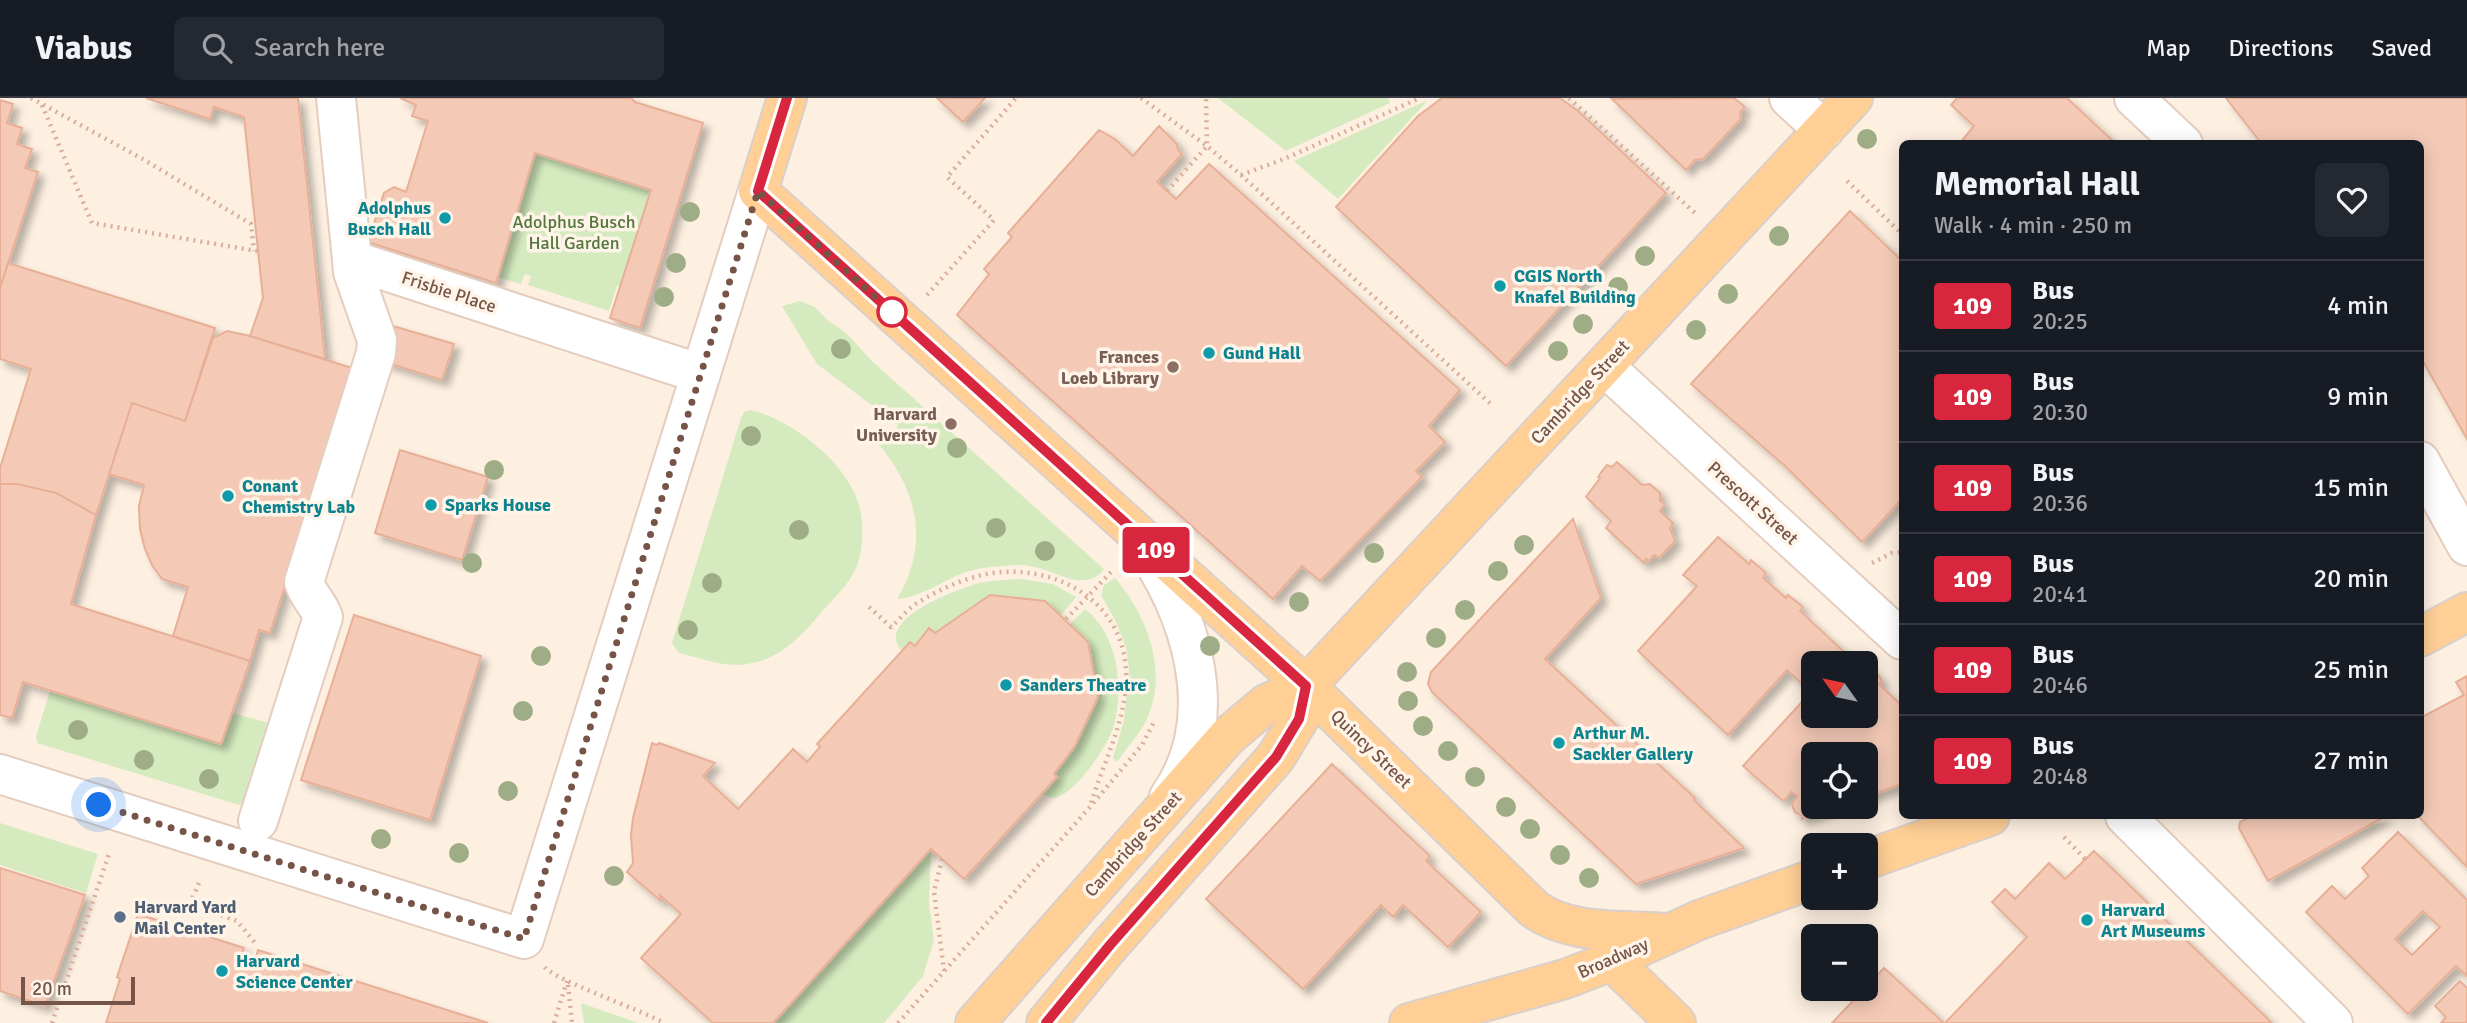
<!DOCTYPE html>
<meta charset="utf-8">
<style>
:root{--surface:#171b24;--page:#242831;--text:#f1f3f6;--muted:#9ea1a6;--line:#363941}
body{margin:0;font-family:Signika,sans-serif;background:var(--page);color:var(--text);height:100vh;display:flex;flex-direction:column;font-size:26px;white-space:nowrap}
*{box-sizing:border-box;margin:0}
p{font-size:23px;color:var(--muted)}
.icon{flex:none;width:38px;height:38px;fill:none;stroke:currentColor;stroke-width:2;stroke-linecap:round;stroke-linejoin:round}
.map{position:relative;flex:1;overflow:hidden}
.side{position:absolute;left:1899px;top:42px;width:525px;height:679px;display:flex;flex-direction:column;background:var(--surface);border-radius:10px;box-shadow:0 4px 18px #0003}
.side>*{flex:none}
.badge{padding:0 14px;border-radius:5px;font-size:24px;line-height:46px}
.needle{width:46px;rotate:303deg}
.controls{position:absolute;left:1801px;top:553px;display:grid;gap:14px}
.controls a{display:grid;place-items:center;width:77px;height:77px;border-radius:10px;background:var(--surface);box-shadow:0 4px 18px #0003;font-size:35px}
.scale{position:absolute;left:21px;bottom:18px;width:114px;box-sizing:border-box;padding-left:7px;border:4px solid #765447;border-top:0;font-size:19px;line-height:24px;white-space:nowrap;color:#765447;-webkit-text-stroke:5px #fff4e8;paint-order:stroke}
.you{position:absolute;width:35px;height:35px;margin:-18px;border:5px solid #fff;border-radius:50%;background:#1a73e8;box-shadow:0 0 0 10px #1a73e833}
.map>.badge{position:absolute;translate:-50% -50%;box-shadow:0 0 0 4px #fff}
.round{display:grid;place-items:center;flex:none;width:74px;height:74px;border-radius:10px;background:var(--page)}
.summary{display:flex;align-items:center;justify-content:space-between;height:119px;padding:0 35px}
h1{font-size:33px;font-weight:700;line-height:52px}
ul{padding:0;list-style:none}
li{display:flex;align-items:center;gap:21px;height:91px;padding:0 35px;border-top:2px solid var(--line)}
li div{flex:1}
li b{display:block;font-size:26px}
li em{font-style:normal}
li .badge{min-width:77px;font-weight:700;text-align:center}
header{display:flex;align-items:center;gap:42px;box-sizing:border-box;height:98px;padding:0 35px;background:var(--surface);border-bottom:2px solid var(--line)}
header strong{font-size:33px}
nav{display:flex;gap:38px;margin-inline-start:auto;font-size:24px}
.search{width:490px;height:63px;background:var(--page);display:flex;align-items:center;gap:18px;box-sizing:border-box;padding:0 24px;border-radius:10px;color:var(--muted);font-size:26px}
.map>svg:first-child{display:block}
.green{fill:#d5ebbf}
.building{fill:#f4cab7;stroke:#e8af97;stroke-width:2;fill-rule:evenodd;filter:url(#shadow)}
.lines{fill:none;stroke-linecap:round;stroke-linejoin:round}
.minor-casing{stroke:#e4cdbf;stroke-width:42}
.major-casing{stroke:#d9cfcb;stroke-width:42}
.path{stroke:#d9ae9b;stroke-width:4.5;stroke-dasharray:2 5;stroke-linecap:butt}
.minor{stroke:#fff;stroke-width:38}
.major{stroke:#ffcf96;stroke-width:38}
.tree{fill:#9fad86}
.line-casing{stroke:#fff;stroke-width:16}
.line{stroke:#d7263d;stroke-width:10}
.walk{stroke:#765447;stroke-width:7;stroke-dasharray:0 12.6}
.culture-dot{fill:#0f9aa8;stroke:#fff4e8;stroke-width:2.5}
.stop-dot{fill:#fff;stroke:#d7263d;stroke-width:3.5}
.education-dot{fill:#8d6e63;stroke:#fff4e8;stroke-width:2.5}
.service-dot{fill:#5c6f8a;stroke:#fff4e8;stroke-width:2.5}
.labels{text-anchor:middle;stroke-width:7;stroke-linejoin:round;paint-order:stroke}
.culture-label{font-size:18px;font-weight:bold;fill:#0d838f;stroke:#fff4e8;text-anchor:start}
.park-label{font-size:18px;fill:#52763c;stroke:#fff4e8}
.street-label{font-size:18px;fill:#765447;stroke:#fff4e8}
.education-label{font-size:18px;font-weight:bold;fill:#785e54;stroke:#fff4e8;text-anchor:end}
.service-label{font-size:18px;font-weight:bold;fill:#4e5e75;stroke:#fff4e8;text-anchor:start}
</style>
<header>
<strong>Viabus</strong>
<div class="search"><svg class="icon" aria-label="search" viewBox="0 0 24 24"><circle cx="10" cy="10" r="6"/><path d="M15 15l6 6"/></svg>Search here</div>
<nav><a>Map</a><a>Directions</a><a>Saved</a></nav>
</header>
<div class="map">
<svg width="2467" height="925" viewBox="0 0 2467 925">
<defs>
<filter id="shadow"><feDropShadow dx="6" dy="6" stdDeviation="3.5" flood-color="#0004"/></filter>
</defs>
<rect width="100%" height="100%" fill="#fdf0e1"/>
<path class="green" d="M1218,0H1388L1390,5L1286,53Z
M1428,2L1338,101L1294,63Z
M535,55L651,92L620,188H617L609,213L528,187L531,178L525,176L521,186L497,179Z
M800,203L815,209L827,222L845,234L873,264L1104,471C1083,499 1049,466 1020,467C1001,468 979,469 961,476C940,484 919,500 897,501C931,445 917,390 876,343L878,338L892,336L898,327L817,266L782,208Z
M750,312C791,321 842,361 857,401C864,420 864,446 858,465C852,484 833,501 820,516C801,539 778,562 747,566C725,570 701,560 679,555L672,545L741,320L744,314Z
M1115,480C1144,513 1166,566 1151,610C1145,632 1129,646 1117,664L1113,660L1124,622L1129,572L1126,549L1115,522L1101,497L1104,487Z
M1022,481L1053,486L1076,499L1061,517L1045,503L990,497L935,535L929,531L915,548L902,553C873,522 957,491 979,485C993,482 1008,482 1022,481Z
M1085,511C1118,536 1124,589 1114,627C1109,647 1077,692 1058,699C1052,702 1047,698 1042,695L1057,679L1054,676L1075,648L1098,599L1088,544L1070,526Z
M50,593L221,646L232,615L272,626L248,704L239,707L37,645L36,638Z
M0,725L98,756L86,795L0,767Z
M931,751L929,805L934,842L923,878L884,925H773Z
M581,905L638,925H584Z"/>
<path class="building" d="M146,0H298L325,261L250,238L263,200L244,19L214,9L210,21Z
M400,0H631L635,4L703,25L640,230L610,220L651,92L535,55L496,185L368,144L384,95L394,89L406,94L428,23L412,18L416,7Z
M937,0H985L963,24Z
M1442,0H1560L1578,13L1666,95L1506,268L1336,109L1418,18Z
M1734,0L1745,9L1740,14L1741,21L1703,61L1695,62L1686,72L1612,1Z
M1957,0H2067L2116,46H1959L1974,28L1951,7Z
M2226,0H2467V341L2420,258V46H2262Z
M0,2L13,6L7,25L22,30L17,46L32,51L25,70L38,74L0,190Z
M1159,28L1177,46L1178,52L1182,56L1157,84L1176,101L1209,66L1460,292L1429,328L1445,344L1416,373L1422,379L1320,483L1302,468L1273,501L957,217L989,176L984,171L1012,139L1008,135L1099,32L1115,41L1133,58Z
M1850,113L1902,163V401L1862,444L1785,368L1691,286Z
M8,165L215,230L185,323L132,305L96,417L56,395L17,386H0V370L31,271L0,261V190Z
M393,228L454,246L442,282L382,263Z
M227,233L250,238L355,271L270,535L259,532L250,563L173,538L188,489L162,481L152,467L145,451L140,431L139,408L144,387L109,376L132,305L185,323L213,240Z
M400,352L488,379L462,462L375,435Z
M1617,364L1642,387L1650,386L1660,395V403L1665,406L1660,413L1673,425L1670,430L1675,443L1659,460L1654,457L1649,463L1646,461L1644,465L1606,430L1611,423L1586,399L1600,380L1598,379L1602,373L1607,367L1612,369Z
M0,386H17L56,395L96,417L71,506L250,563L221,646L23,584L12,620L0,617Z
M1573,421L1601,500L1545,561L1695,700L1694,702L1744,750L1636,786L1432,594L1428,586L1431,574Z
M1718,439L1749,466L1751,462L1766,475L1763,480L1786,500L1788,497L1803,509L1800,513L1856,565H1813V618H1866L1867,569L1879,578L1882,583L1879,586L1902,608V686L1866,699V656H1813V709H1836L1802,721V718L1795,714L1793,710L1792,705L1797,698L1791,694L1785,702H1782L1743,668L1811,594L1787,572L1728,637L1638,553L1697,488L1683,477Z
M990,497L1045,503L1088,544L1098,599L1075,648L1054,676L1057,679L964,781L931,751L773,925H713L641,860L681,816L660,797L661,803L627,774L633,765L631,737L633,720L652,645L657,647L659,645L715,665L703,678L738,711L793,651L807,664L820,649L817,646L910,544L915,548L929,530L935,535Z
M354,517L481,558L430,722L301,682Z
M2467,578V769L2418,718H2420V620L2464,597L2456,584Z
M1332,666L1430,758L1426,763L1481,814L1448,849L1403,807L1393,819L1381,807L1303,891L1206,801Z
M2252,718H2386L2268,783L2239,730L2240,724Z
M2398,734L2467,802V878L2456,868L2408,916L2306,814L2332,788L2345,801L2369,778L2362,770ZM2423,813L2440,829L2412,857L2395,841Z
M2094,753L2272,925H1945L2027,839L1992,804L2005,791L2015,801L2049,765L2065,781Z
M0,770L85,797L45,908L0,893Z
M138,816L244,850L240,863L254,867L258,852L488,925H106L120,881L117,879Z
M1884,870L1944,925H1832Z
M2460,883L2467,890V925H2441L2446,919L2435,908Z"/>
<g class="lines">
<g class="minor-casing">
<path id="minor" d="M336,0L352,162L701,276
M1789,0L1824,32
M2134,0L2183,46
M1604,268L1902,542
M2420,363L2467,448
M1139,442C1191,513 1225,619 1169,699
M0,676L524,841L758,93
M2125,718L2333,925
M258,723L323,519C318,505 308,498 304,484L376,255L377,242L353,174L352,162"/>
</g>
<g class="major-casing">
<path id="major" d="M787,0L758,93L1306,588L1534,811C1572,838 1623,831 1668,835
M2420,539L2467,514
M1866,762L1990,718
M1611,862L1676,925
M975,925L1227,639L1266,606L1306,588L1853,0
M1046,925L1110,847L1276,659L1299,621L1306,588
M1409,925L1565,881L1596,869L1699,822L1813,781"/>
</g>
<path class="path" d="M31,0L141,60L251,126L254,153
M1141,0L1207,48L1241,77L1493,308
M1569,0L1695,115
M42,7L92,125L257,153
M1241,77L1284,61L1420,0
M1847,83L1902,136
M1167,93L1207,48L1206,0
M927,197L994,122L947,79L1016,0
M1872,465L1892,455L1902,454
M869,509L891,529C899,522 906,513 914,507C939,491 974,475 1003,474C1058,471 1112,500 1124,556C1134,608 1106,657 1091,705
M1066,521L1112,473
M2064,739L2086,762
M942,761L934,794L944,873
M199,785L190,806L237,823L256,846
M545,869C552,881 644,913 664,925
M568,887L572,925
M52,925L110,753
M554,925L567,883
M898,925L1090,709L1142,647L1155,622"/>
<use href="#minor" class="minor"/>
<use href="#major" class="major"/>
</g>
<g class="tree">
<circle cx="1867" cy="41" r="10"/>
<circle cx="690" cy="114" r="10"/>
<circle cx="1779" cy="138" r="10"/>
<circle cx="1645" cy="158" r="10"/>
<circle cx="676" cy="165" r="10"/>
<circle cx="1618" cy="189" r="10"/>
<circle cx="1728" cy="196" r="10"/>
<circle cx="664" cy="199" r="10"/>
<circle cx="1583" cy="226" r="10"/>
<circle cx="1696" cy="232" r="10"/>
<circle cx="841" cy="251" r="10"/>
<circle cx="1558" cy="253" r="10"/>
<circle cx="751" cy="338" r="10"/>
<circle cx="957" cy="350" r="10"/>
<circle cx="494" cy="372" r="10"/>
<circle cx="996" cy="430" r="10"/>
<circle cx="799" cy="432" r="10"/>
<circle cx="1524" cy="447" r="10"/>
<circle cx="1045" cy="453" r="10"/>
<circle cx="1374" cy="455" r="10"/>
<circle cx="472" cy="465" r="10"/>
<circle cx="1498" cy="473" r="10"/>
<circle cx="712" cy="485" r="10"/>
<circle cx="1299" cy="504" r="10"/>
<circle cx="1465" cy="512" r="10"/>
<circle cx="688" cy="532" r="10"/>
<circle cx="1436" cy="540" r="10"/>
<circle cx="1210" cy="548" r="10"/>
<circle cx="541" cy="558" r="10"/>
<circle cx="1407" cy="574" r="10"/>
<circle cx="1408" cy="603" r="10"/>
<circle cx="523" cy="613" r="10"/>
<circle cx="1423" cy="628" r="10"/>
<circle cx="78" cy="632" r="10"/>
<circle cx="1448" cy="653" r="10"/>
<circle cx="144" cy="662" r="10"/>
<circle cx="1475" cy="679" r="10"/>
<circle cx="209" cy="681" r="10"/>
<circle cx="508" cy="693" r="10"/>
<circle cx="1506" cy="709" r="10"/>
<circle cx="1530" cy="731" r="10"/>
<circle cx="381" cy="741" r="10"/>
<circle cx="459" cy="755" r="10"/>
<circle cx="1560" cy="757" r="10"/>
<circle cx="614" cy="778" r="10"/>
<circle cx="1589" cy="780" r="10"/>
</g>
<g class="lines">
<g class="line-casing">
<path id="line" d="M787,0L758,93L1306,588L1299,621L1276,659L1110,847L1046,925"/>
</g>
<use href="#line" class="line"/>
<path class="walk" d="M99,707L524,841L758,93L892,214"/>
</g>
<g class="culture-dot">
<circle cx="445" cy="120" r="7"/>
<circle cx="1500" cy="188" r="7"/>
<circle cx="1209" cy="255" r="7"/>
<circle cx="228" cy="398" r="7"/>
<circle cx="431" cy="407" r="7"/>
<circle cx="1006" cy="587" r="7"/>
<circle cx="1559" cy="645" r="7"/>
<circle cx="2087" cy="822" r="7"/>
<circle cx="222" cy="873" r="7"/>
</g>
<circle class="stop-dot" cx="892" cy="214" r="14"/>
<g class="education-dot">
<circle cx="1173" cy="269" r="7"/>
<circle cx="951" cy="326" r="7"/>
</g>
<circle class="service-dot" cx="120" cy="819" r="7"/>
<g class="labels">
<g class="culture-label">
<text x="431" y="116" text-anchor="end">Adolphus<tspan x="431" dy="21">Busch Hall</tspan></text>
<text x="1514" y="184">CGIS North<tspan x="1514" dy="21">Knafel Building</tspan></text>
<text x="1223" y="261">Gund Hall</text>
<text x="242" y="394">Conant<tspan x="242" dy="21">Chemistry Lab</tspan></text>
<text x="445" y="413">Sparks House</text>
<text x="1020" y="593">Sanders Theatre</text>
<text x="1573" y="641">Arthur M.<tspan x="1573" dy="21">Sackler Gallery</tspan></text>
<text x="2101" y="818">Harvard<tspan x="2101" dy="21">Art Museums</tspan></text>
<text x="236" y="869">Harvard<tspan x="236" dy="21">Science Center</tspan></text>
</g>
<g class="park-label">
<text x="574" y="130">Adolphus Busch<tspan x="574" dy="21">Hall Garden</tspan></text>
</g>
<g class="street-label">
<text transform="translate(449 194) rotate(18)" y="6">Frisbie Place</text>
<text transform="translate(1580 294) rotate(-47)" y="6">Cambridge Street</text>
<text transform="translate(1753 405) rotate(42)" y="6">Prescott Street</text>
<text transform="translate(1371 651) rotate(44)" y="6">Quincy Street</text>
<text transform="translate(1133 746) rotate(-48)" y="6">Cambridge Street</text>
<text transform="translate(1613 860) rotate(-24)" y="6">Broadway</text>
</g>
<g class="education-label">
<text x="1159" y="265">Frances<tspan x="1159" dy="21">Loeb Library</tspan></text>
<text x="937" y="322">Harvard<tspan x="937" dy="21">University</tspan></text>
</g>
<g class="service-label">
<text x="134" y="815">Harvard Yard<tspan x="134" dy="21">Mail Center</tspan></text>
</g>
</g>
</svg>
<div class="controls">
<a><svg class="needle" viewBox="-14 -14 28 28"><path d="M0-13l5 13h-10z" fill="#e53935"/><path d="M0 13l5-13h-10z" fill="#9ea1a6"/></svg></a>
<a><svg class="icon" aria-label="locate" viewBox="0 0 24 24"><circle cx="12" cy="12" r="6"/><path d="M12 2v4M12 18v4M2 12h4M18 12h4"/></svg></a>
<a>+</a>
<a>−</a>
</div>
<div class="scale">20 m</div>
<div class="you" style="left:99px;top:707px"></div>
<b class="badge" style="left:1156px;top:452px;background:#d7263d;color:#fff">109</b>
<section class="side">
<div class="summary"><div><h1>Memorial Hall</h1><p>Walk · 4 min · 250 m</p></div><a class="round"><svg class="icon" aria-label="heart" viewBox="0 0 24 24"><path d="M12 20l-8-8c-3-5 5-10 8-4 3-6 11-1 8 4z"/></svg></a></div>
<ul>
<li><span class="badge" style="background:#d7263d;color:#fff">109</span><div><b>Bus</b><p>20:25</p></div><em>4 min</em></li>
<li><span class="badge" style="background:#d7263d;color:#fff">109</span><div><b>Bus</b><p>20:30</p></div><em>9 min</em></li>
<li><span class="badge" style="background:#d7263d;color:#fff">109</span><div><b>Bus</b><p>20:36</p></div><em>15 min</em></li>
<li><span class="badge" style="background:#d7263d;color:#fff">109</span><div><b>Bus</b><p>20:41</p></div><em>20 min</em></li>
<li><span class="badge" style="background:#d7263d;color:#fff">109</span><div><b>Bus</b><p>20:46</p></div><em>25 min</em></li>
<li><span class="badge" style="background:#d7263d;color:#fff">109</span><div><b>Bus</b><p>20:48</p></div><em>27 min</em></li>
</ul>
</section>
</div>
